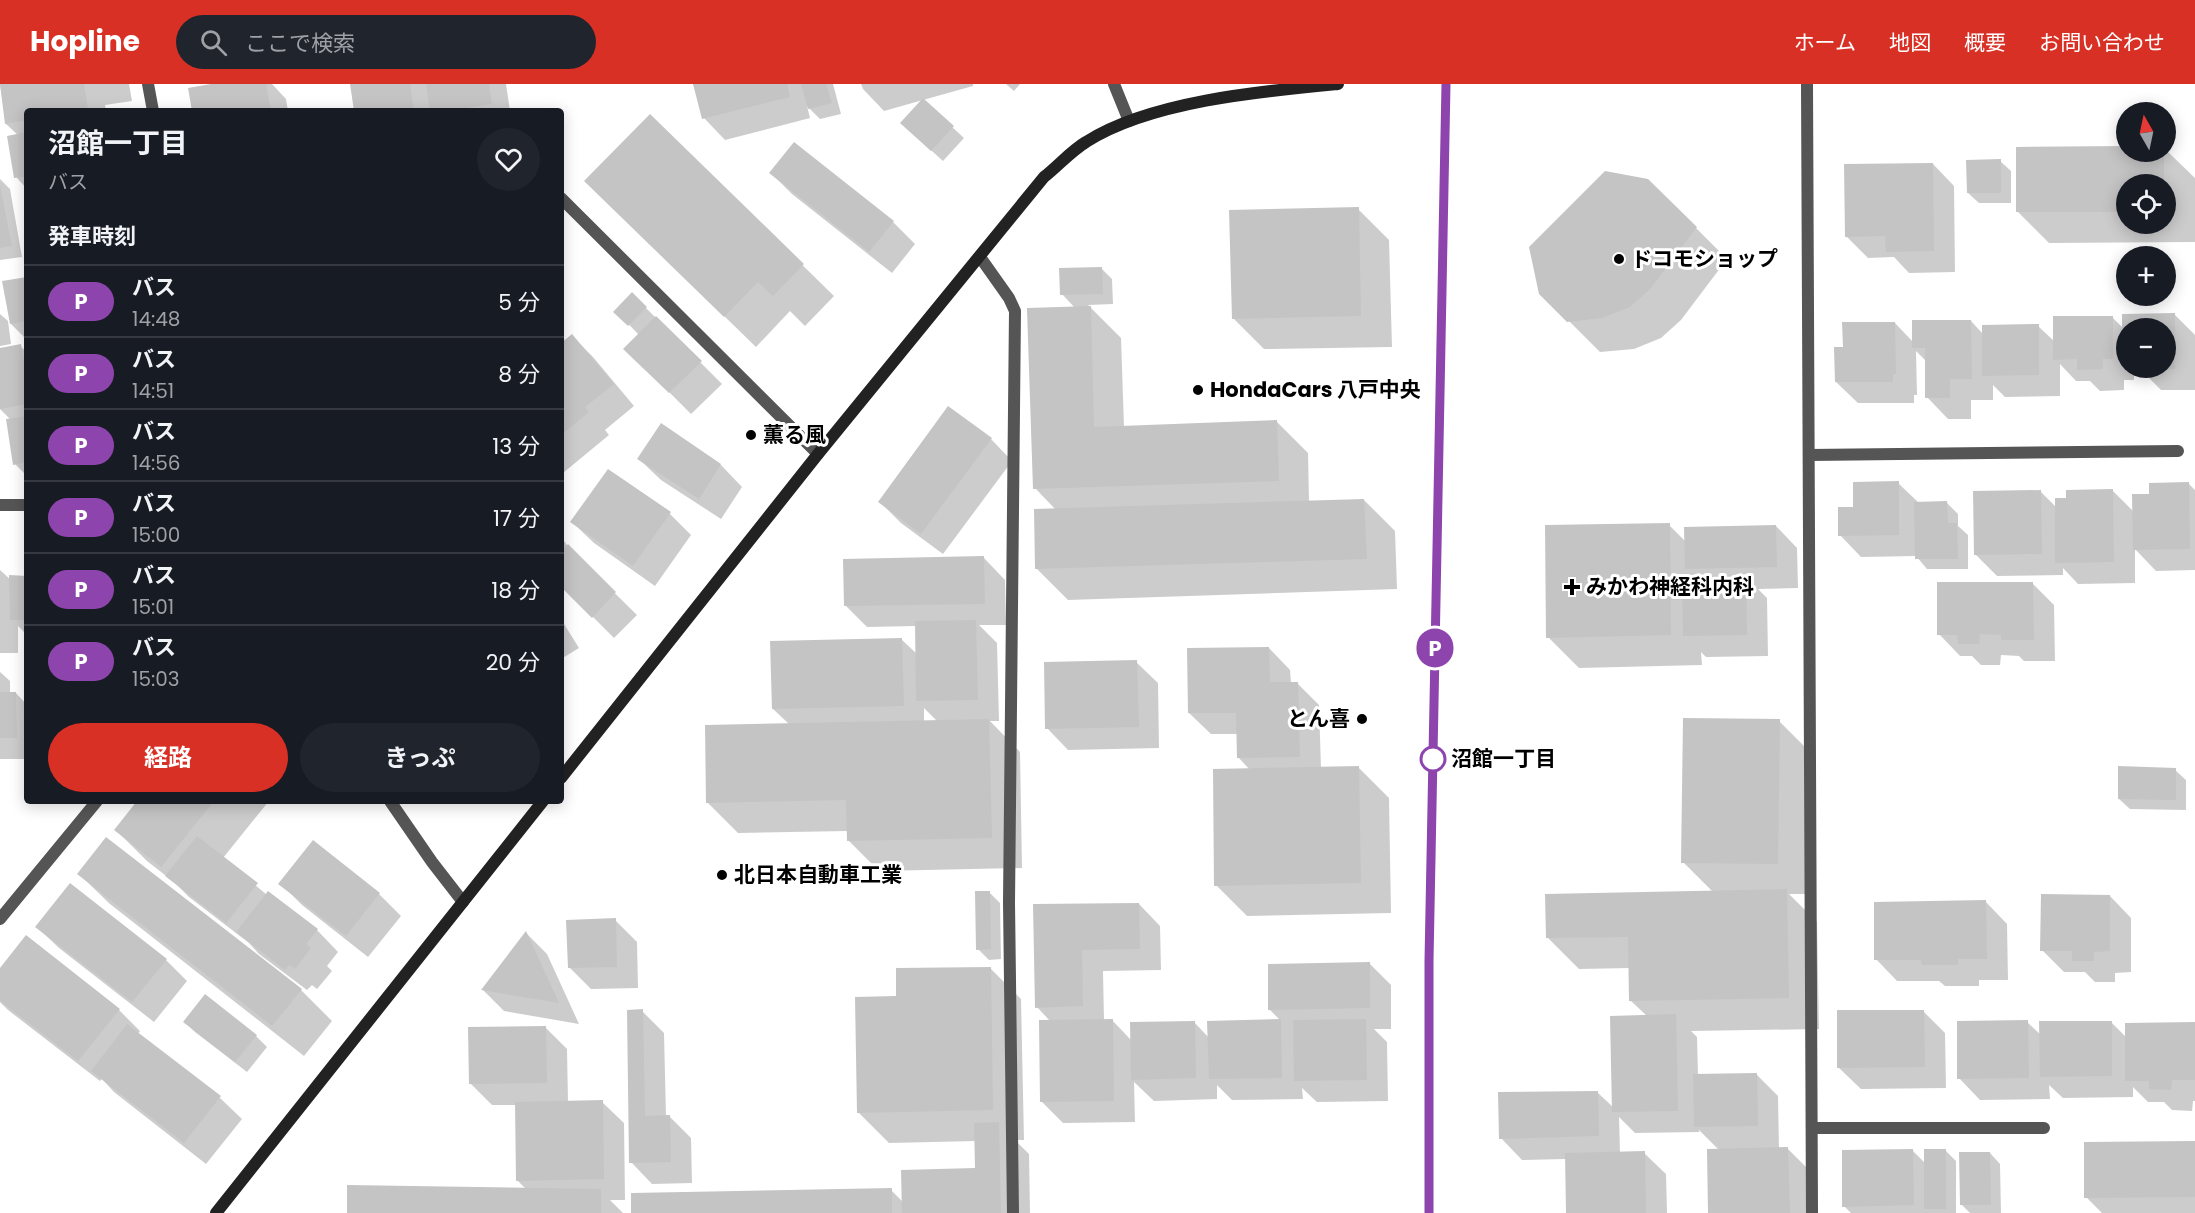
<!DOCTYPE html>
<html lang="ja">
<meta charset="utf-8">
<style>
:root{--surface:#171b24;--page:#20242c;--text:#f1f3f6;--muted:#9ea1a6;--line:#363941;--accent:#d93025}
body{margin:0;font-family:Poppins,"Noto Sans JP",sans-serif;background:var(--page);color:var(--text);height:100vh;display:flex;flex-direction:column;font-size:22px;white-space:nowrap}
*{box-sizing:border-box;margin:0}
p{font-size:20px;color:var(--muted)}
.icon{flex:none;width:33px;height:33px;fill:none;stroke:currentColor;stroke-width:2;stroke-linecap:round;stroke-linejoin:round}
.map{position:relative;flex:1;overflow:hidden}
.sheet{position:absolute;left:24px;top:24px;width:540px;height:696px;display:flex;flex-direction:column;background:var(--surface);border-radius:6px;box-shadow:0 3px 15px #0003}
.sheet>*{flex:none}
.badge{padding:0 12px;border-radius:20px;font-size:21px;line-height:39px}
.needle{width:39px;rotate:351deg}
.fabs{position:absolute;left:2116px;top:18px;display:grid;gap:12px}
.fabs a{display:grid;place-items:center;width:60px;height:60px;border-radius:50%;background:var(--surface);box-shadow:0 3px 15px #0003;font-size:30px}
.map>.badge{position:absolute;translate:-50% -50%;box-shadow:0 0 0 3px #fff}
h2{padding:0 24px;font-size:22px;line-height:54px}
.round{display:grid;place-items:center;flex:none;width:63px;height:63px;border-radius:32px;background:var(--page)}
.headline{display:flex;align-items:center;justify-content:space-between;height:102px;padding:0 24px}
h1{font-size:28px;font-weight:700;line-height:45px}
.cta{display:flex;gap:12px;margin-top:auto;padding:12px 24px}
.cta a{flex:1;height:69px;border-radius:36px;background:var(--accent);color:#fff;font-size:24px;font-weight:700;line-height:69px;text-align:center}
.cta a+a{background:var(--page);color:var(--text)}
ul{padding:0;list-style:none}
li{display:flex;align-items:center;gap:18px;height:72px;padding:0 24px;border-top:2px solid var(--line)}
li div{flex:1}
li b{display:block;font-size:22px}
li em{font-style:normal}
li .badge{min-width:66px;font-weight:700;text-align:center}
header{display:flex;align-items:center;gap:36px;box-sizing:border-box;height:84px;padding:0 30px;background:var(--accent);color:#fff}
header strong{font-size:28px}
nav{display:flex;gap:33px;margin-inline-start:auto;font-size:21px}
.search{width:420px;height:54px;background:var(--page);display:flex;align-items:center;gap:15px;box-sizing:border-box;padding:0 21px;border-radius:33px;color:var(--muted);font-size:22px}
.map>svg:first-child{display:block}
.shadow{fill:#0003;fill-rule:evenodd}
.building{fill:#c4c4c4}
.lines{fill:none;stroke-linecap:round;stroke-linejoin:round}
.street{stroke:#555;stroke-width:12}
.secondary{stroke:#222;stroke-width:12}
.line-casing{stroke:#fff;stroke-width:14}
.line{stroke:#8e44ad;stroke-width:9}
.poi-dot{fill:#000;stroke:#fff;stroke-width:2}
.stop-dot{fill:#fff;stroke:#8e44ad;stroke-width:3}
.labels{text-anchor:middle;stroke-width:6;stroke-linejoin:round;paint-order:stroke}
.poi-label{font-size:21px;font-weight:bold;fill:#000;stroke:#fff;text-anchor:start}
.stop-label{font-size:21px;font-weight:bold;fill:#000;stroke:#fff;text-anchor:start}
</style>
<header>
<strong>Hopline</strong>
<div class="search"><svg class="icon" aria-label="search" viewBox="0 0 24 24"><circle cx="10" cy="10" r="6"/><path d="M15 15l6 6"/></svg>ここで検索</div>
<nav><a>ホーム</a><a>地図</a><a>概要</a><a>お問い合わせ</a></nav>
</header>
<div class="map">
<svg width="2195" height="1129" viewBox="0 0 2195 1129">
<rect width="100%" height="100%" fill="#fff"/>
<path class="shadow" d="M0,0H129L132,17L105,21L106,27H27V105L16,93L18,51L6,40Z
M221,0H272L286,15L288,27H193Z
M351,0H506L510,27H356Z
M695,0H833L841,30L820,35L807,22L810,34L725,56L704,34Z
M861,0H973V2L923,16L964,54L943,77L912,49L923,16L884,27L863,5Z
M1006,0H1020L1014,7Z
M650,32L834,212L805,242L790,227L756,263L617,128Z
M794,60L893,138L915,160L892,189L792,110L771,89Z
M2127,64V68H2166V66L2195,94V158L2049,159L2018,128ZM2127,100H2166V140H2127Z
M2000,77L2011,87V119H1979L1968,109Z
M1933,80L1954,102L1955,188L1909,189L1894,173L1868,174L1846,152Z
M0,95L10,105L22,173L0,176Z
M1358,125L1389,156L1392,263L1264,265L1233,234Z
M1696,144L1727,175L1681,236L1661,254L1634,265L1600,268L1541,209Z
M1101,184L1112,195L1113,220L1088,221L1121,254L1124,343L1277,338L1308,369L1309,418L1364,416L1395,447L1397,505L1068,516L1037,485L1056,426L1035,404L1075,224L1062,210Z
M27,194V256L11,240Z
M632,210L722,300L691,330L626,265L639,251L616,227Z
M0,230L8,237L11,260L0,262Z
M2174,230L2195,251V306H2161L2139,284H2166V244H2127V284H2134V296H2124V306L2100,307L2090,297H2076L2060,280V312L2005,313L1993,301V316H1971V335H1948L1927,313L1926,277L1916,267L1917,311H1914V319H1858L1836,298L1844,264L1895,239L1913,258L1971,237L1983,250L2038,242L2055,258L2112,233L2123,244Z
M572,252L593,273L634,322L605,346L609,351L563,389L561,387V261Z
M20,262L27,268L26,391L15,380L11,336L0,325V265Z
M661,341L721,381L742,403L721,435L661,396L639,375Z
M991,355L1012,377L943,470L901,439L880,418Z
M1898,399L1919,419H1947L1958,430V442L1968,451V485H1927L1916,472L1861,473L1840,451L1854,425Z
M2188,399L2195,406V486L2156,487L2135,465V499L2078,500L2063,484V491L1997,492L1975,470L2041,408L2057,424L2068,416L2113,407L2134,428Z
M670,430L691,451L655,502L594,459L572,438Z
M1669,441L1686,458L1776,442L1797,464L1798,504L1758,505L1767,514L1768,572L1706,573L1701,568L1702,581L1579,584L1548,553Z
M561,452L568,463L637,531L614,554L561,501Z
M984,474L1005,496L1006,541H979L997,559L999,637H990L1020,668L1022,784L879,787L848,756V747L738,749L707,718L789,640L773,625L901,555L917,570L916,542L867,543L845,521ZM924,624L938,638H924Z
M0,486L11,496L27,493V551L18,542V569H0Z
M2032,499L2054,521L2055,577H2024L2019,572L2001,571L2000,581H1981L1972,572H1960L1939,550Z
M561,535L579,564L561,575Z
M1269,564L1290,586L1291,599H1297L1319,621L1321,684L1358,683L1389,714L1391,829L1247,832L1216,801L1250,686L1238,673V650H1211L1189,629Z
M1136,578L1158,599L1159,664L1068,666L1047,644Z
M0,588L10,597V610L16,609L27,621V675H0Z
M1779,637L1810,668L1809,810H1789L1817,838L1819,945L1691,947L1697,953L1698,991H1757L1778,1012L1779,1065H1788L1809,1086L1810,1129H1709L1719,1066L1699,1046V1048L1635,1049L1619,1033L1620,1069H1644L1666,1090L1667,1129H1567L1566,1075L1522,1076L1501,1054L1597,1008L1614,1024L1647,932L1631,917L1630,884L1579,885L1548,854L1713,808L1683,778Z
M2175,686L2186,696V726L2130,725L2119,715Z
M138,717H269L223,774L267,811L317,846L338,868L327,882L332,887L317,905L312,901L307,906L259,870L249,859L189,813L174,798L147,777L116,746Z
M313,758L379,810L401,832L368,873L302,821L280,799Z
M79,790L301,906L332,937L304,972L110,820Z
M989,808L1000,819L1001,875L989,876L978,865Z
M2110,812L2131,834V888L2115,889V898H2095L2085,888H2064L2042,866Z
M1986,818L2007,840L2008,896H1979V902H1945L1939,897H1897L1876,875Z
M1139,820L1160,842L1161,886L1103,887L1104,936H1112L1131,956L1195,939L1209,954V938L1281,937L1270,926L1369,879L1391,901V945H1374L1387,958L1388,1017L1317,1018L1302,1004L1303,1015L1232,1016L1217,1001V1015L1154,1017L1134,998L1135,1038L1063,1039L1042,1018L1050,937L1037,923L1035,822Z
M615,836L637,858L638,904L591,905L569,883Z
M37,843L166,876L187,897L154,938L59,864Z
M526,849L547,870L579,940L504,927L483,906Z
M990,884L1021,915L1024,1056H1015L1029,1070L1030,1129H633L891,1106L903,1118L976,1086V1057L889,1059L858,1028L898,913Z
M0,887L119,926L140,947L138,950L220,1014L242,1035L206,1080L114,1008L102,995L100,997L8,926L0,918Z
M642,927L664,949L666,1033H670L691,1054L692,1099L652,1100L631,1078Z
M1923,927L1945,949L1946,1004L1861,1005L1839,984Z
M185,938L256,952L267,963L247,988L195,948Z
M2027,938L2041,951L2111,938L2126,953L2195,941V1017H2193L2192,1027L2172,1026L2164,1018H2148L2133,1003V1013L2063,1014L2049,1001L2050,1015L1980,1016L1959,994Z
M545,943L567,965L568,1018H602L624,1039L625,1116H610L623,1129H348L526,1105L517,1096L516,1021H492L471,1000Z
M2195,1059V1129H2102L2086,1113Z
M1945,1066L1956,1077V1129H1851L1844,1122L1913,1067L1925,1079Z
M1990,1069L2000,1080L2001,1129H1970L1962,1121Z"/>
<path class="building" d="M0,0H84L88,26L27,27V36L5,40Z
M211,0H266L271,27H192L188,4Z
M350,0H410L414,27H354Z
M426,0H489L492,20L446,27H430Z
M693,0H787L790,13L702,35Z
M801,0H826L832,19L808,25Z
M923,14L954,42L931,67L900,39Z
M650,30L804,180L773,212L758,198L724,233L584,97Z
M27,48V92L14,94L7,52Z
M794,58L894,137L869,168L769,89Z
M2127,62V68H2164V100H2127V128H2016V63Z
M2001,75V109H1967L1966,76Z
M1933,79L1934,167L1886,168L1885,152L1845,153L1844,80Z
M1605,87L1648,95L1697,143L1650,205L1630,223L1602,234L1567,238L1539,210L1529,163Z
M0,101L12,162L0,164Z
M1359,123L1361,232L1232,235L1229,126Z
M1102,183L1103,210L1060,211L1059,184Z
M27,193V237L10,240L2,197Z
M632,208L647,223L628,242L613,228Z
M1091,222L1094,343L1277,336L1279,397L1033,405L1027,224Z
M2175,229V285H2166V244H2127V266H2122V230Z
M656,232L702,277L669,309L623,265Z
M2053,232H2113V275H2103V285L2077,286V275L2053,276Z
M1912,236H1971L1972,295H1950V314H1925V264H1912Z
M1842,238H1895L1896,290H1893V298H1835L1834,263H1843Z
M2039,240V291L1982,292V241Z
M572,250L614,300L585,323L589,328L561,351V259Z
M21,260L27,296V320L0,325V264Z
M948,322L992,354L921,450L878,418Z
M27,332V378L13,381L6,335Z
M661,339L721,380L699,415L637,375Z
M608,385L671,428L633,482L570,438Z
M1899,397V451L1838,452V423H1853V398Z
M2189,398L2190,465L2133,466L2132,410H2149V399Z
M2113,405L2114,478L2055,479V414H2066V406Z
M2041,406L2042,470L1974,471L1973,407Z
M1364,415L1367,475L1035,485L1034,425Z
M1947,417L1948,439H1957L1958,475H1915L1914,418Z
M1670,439L1671,551L1546,554L1545,441Z
M1776,441L1777,483L1685,485L1684,443Z
M568,460L616,508L592,534L561,503V467Z
M984,472L985,520L844,522L843,475Z
M9,491L27,492V536H10Z
M1746,491L1747,551L1683,552L1682,493Z
M1937,498H2033L2034,556H2001V551L1980,550L1979,560H1958L1957,551H1937Z
M976,536L978,616L916,617L915,537Z
M902,554L904,622L772,625L770,557Z
M1269,563L1270,598H1298L1300,673L1237,674L1236,629H1188L1187,564Z
M1137,576L1139,643L1045,645L1044,578Z
M0,608H16L17,654H0Z
M1683,634L1780,635L1778,780L1681,779Z
M989,635L992,754L847,757L846,716L706,719L705,641Z
M1359,682L1361,799L1214,802L1213,685Z
M2118,682L2176,684V716L2118,715Z
M137,717H214L161,783L114,746Z
M197,752L258,799L226,839L165,792Z
M106,753L302,905L272,942L77,790Z
M313,756L380,809L346,852L278,800Z
M70,799L167,875L132,918L35,843Z
M1787,805L1789,914L1629,917L1628,853L1546,854L1545,810Z
M268,807L318,845L306,860L311,864L295,885L289,881L285,886L236,848Z
M975,807H990L991,865L976,866Z
M2041,810L2110,811V867L2094,868V877H2072V867H2040Z
M1986,816L1987,875H1958V881H1922L1921,876H1874V818Z
M1139,819L1140,865L1082,866L1083,922L1035,924L1033,820Z
M616,834L617,883L568,884L566,836Z
M526,847L559,919L481,906Z
M26,851L120,925L78,977L0,917V884Z
M1370,878V924L1268,926V880Z
M991,883L993,1026L857,1029L855,913L896,912V884Z
M205,910L257,951L235,978L183,938Z
M643,925L645,1032L670,1031L671,1078L629,1079L627,926Z
M1837,926H1924L1925,983L1837,984Z
M1676,930L1678,1027L1612,1028L1610,932Z
M1113,935L1114,1017L1040,1018L1039,936Z
M1281,935L1282,994L1209,995L1207,937Z
M1366,935L1367,996L1294,997L1293,936Z
M2028,936L2029,994L1957,995V937Z
M1195,937L1196,994L1131,996L1130,938Z
M2039,937H2112V992L2040,993Z
M2195,938V996H2172L2171,1006L2149,1005V997H2125V939Z
M127,940L221,1012L184,1059L91,987Z
M546,942L547,999L469,1000L468,943Z
M1757,989L1758,1042L1694,1043L1693,990Z
M1598,1007L1599,1052L1499,1055L1498,1008Z
M603,1016L604,1095L516,1097L515,1018Z
M999,1038L1001,1129H902L901,1086L975,1084L974,1039Z
M2195,1057V1113L2084,1114V1058Z
M1788,1063L1790,1129H1708L1707,1065Z
M1913,1065L1914,1121L1842,1123V1066Z
M1924,1065H1946V1125H1924Z
M1645,1067L1646,1129H1566L1565,1069Z
M1959,1068H1990L1991,1121H1960Z
M347,1101L601,1105V1129H347Z
M892,1104V1129H631V1109Z"/>
<g class="lines">
<path class="street" d="M148,0L153,27
M1114,0L1129,37
M1807,0L1812,1129
M561,114L818,370
M980,173L1009,214L1015,227L1009,819L1013,1129
M1809,371L2178,367
M0,421H27
M390,717L432,778L463,818
M0,835L97,717
M1812,1044H2044"/>
<path class="secondary" d="M561,694L818,370L1044,93C1058,82 1071,67 1086,58C1150,17 1263,7 1338,0
M216,1129L543,717
M1429,1129V877L1446,0"/>
</g>
<g class="lines">
<g class="line-casing">
<path id="line" d="M1429,1129V877L1446,0"/>
</g>
<use href="#line" class="line"/>
</g>
<g class="poi-dot">
<circle cx="1619" cy="175" r="6"/>
<circle cx="1198" cy="306" r="6"/>
<circle cx="751" cy="351" r="6"/>
<path d="M1569 494h6v6h6v6h-6v6h-6v-6h-6v-6h6z"/>
<circle cx="1362" cy="635" r="6"/>
<circle cx="722" cy="791" r="6"/>
</g>
<circle class="stop-dot" cx="1433" cy="675" r="12"/>
<g class="labels">
<g class="poi-label">
<text x="1631" y="182">ドコモショップ</text>
<text x="1210" y="313">HondaCars 八戸中央</text>
<text x="763" y="358">薫る風</text>
<text x="1586" y="510">みかわ神経科内科</text>
<text x="1350" y="642" text-anchor="end">とん喜</text>
<text x="734" y="798">北日本自動車工業</text>
</g>
<g class="stop-label">
<text x="1451" y="682">沼館一丁目</text>
</g>
</g>
</svg>
<div class="fabs">
<a><svg class="needle" viewBox="-14 -14 28 28"><path d="M0-13l5 13h-10z" fill="#e53935"/><path d="M0 13l5-13h-10z" fill="#9ea1a6"/></svg></a>
<a><svg class="icon" aria-label="locate" viewBox="0 0 24 24"><circle cx="12" cy="12" r="6"/><path d="M12 2v4M12 18v4M2 12h4M18 12h4"/></svg></a>
<a>+</a>
<a>−</a>
</div>
<b class="badge" style="left:1435px;top:564px;background:#8e44ad;color:#fff">P</b>
<section class="sheet">
<div class="headline"><div><h1>沼館一丁目</h1><p>バス</p></div><a class="round"><svg class="icon" aria-label="heart" viewBox="0 0 24 24"><path d="M12 20l-8-8c-3-5 5-10 8-4 3-6 11-1 8 4z"/></svg></a></div>
<h2>発車時刻</h2>
<ul>
<li><span class="badge" style="background:#8e44ad;color:#fff">P</span><div><b>バス</b><p>14:48</p></div><em>5 分</em></li>
<li><span class="badge" style="background:#8e44ad;color:#fff">P</span><div><b>バス</b><p>14:51</p></div><em>8 分</em></li>
<li><span class="badge" style="background:#8e44ad;color:#fff">P</span><div><b>バス</b><p>14:56</p></div><em>13 分</em></li>
<li><span class="badge" style="background:#8e44ad;color:#fff">P</span><div><b>バス</b><p>15:00</p></div><em>17 分</em></li>
<li><span class="badge" style="background:#8e44ad;color:#fff">P</span><div><b>バス</b><p>15:01</p></div><em>18 分</em></li>
<li><span class="badge" style="background:#8e44ad;color:#fff">P</span><div><b>バス</b><p>15:03</p></div><em>20 分</em></li>
</ul>
<div class="cta"><a>経路</a><a>きっぷ</a></div>
</section>
</div>
